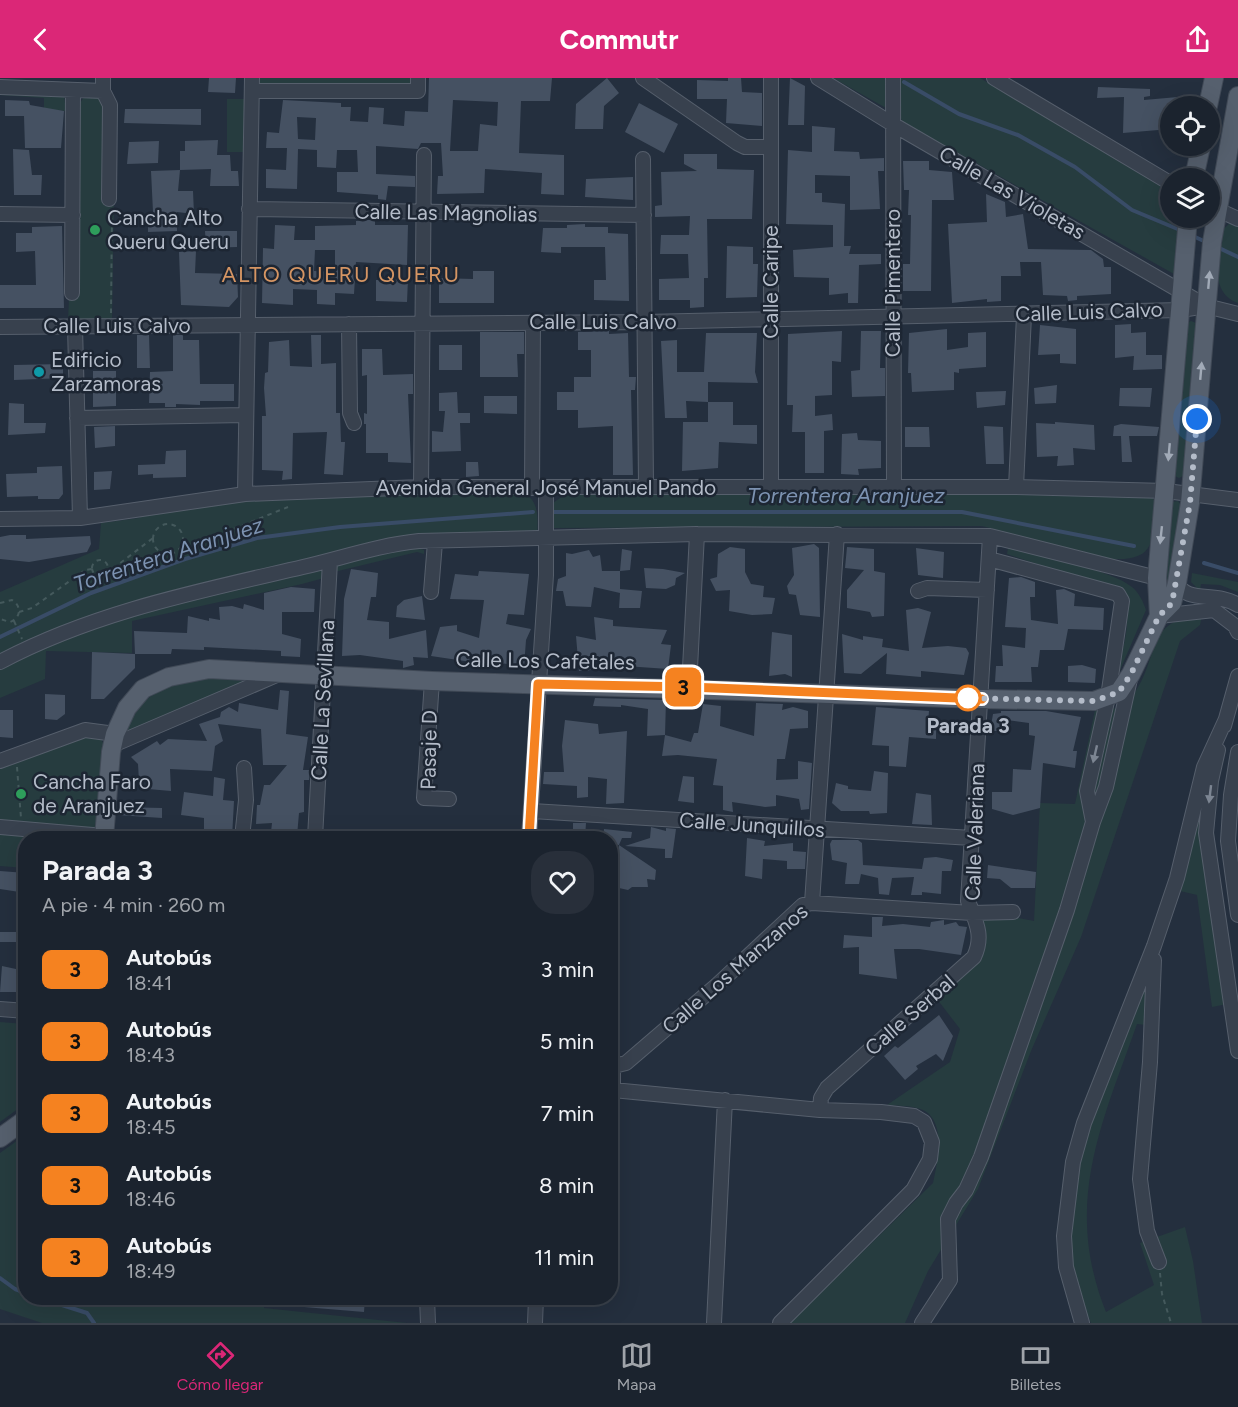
<!DOCTYPE html>
<html lang="es">
<meta charset="utf-8">
<style>
:root{--surface:#1b232e;--page:#282f3a;--text:#f1f3f6;--muted:#a0a4aa;--line:#39404a;--accent:#db2777}
body{margin:0;font-family:Figtree,sans-serif;background:var(--page);color:var(--text);height:100vh;display:flex;flex-direction:column;font-size:22px;white-space:nowrap}
*{box-sizing:border-box;margin:0}
p{font-size:20px;color:var(--muted)}
.icon{flex:none;width:33px;height:33px;fill:none;stroke:currentColor;stroke-width:2;stroke-linecap:round;stroke-linejoin:round}
.map{position:relative;flex:1;overflow:hidden}
.side{position:absolute;left:18px;top:753px;width:600px;height:474px;display:flex;flex-direction:column;background:var(--surface);border-radius:24px;box-shadow:0 6px 24px #0002,0 0 0 2px var(--line)}
.side>*{flex:none}
.badge{padding:0 12px;border-radius:9px;font-size:21px;line-height:39px}
.tools{position:absolute;left:1160px;top:18px;display:grid;gap:12px}
.tools a{display:grid;place-items:center;width:60px;height:60px;border-radius:50%;background:var(--surface);box-shadow:0 6px 24px #0002,0 0 0 2px var(--line);font-size:30px}
.you{position:absolute;width:30px;height:30px;margin:-15px;border:4px solid #fff;border-radius:50%;background:#1a73e8;box-shadow:0 0 0 9px #1a73e833}
.map>.badge{position:absolute;translate:-50% -50%;box-shadow:0 0 0 3px #fff}
.round{display:grid;place-items:center;flex:none;width:63px;height:63px;border-radius:24px;background:var(--page)}
.headline{display:flex;align-items:center;justify-content:space-between;height:102px;padding:0 24px}
h1{font-size:28px;font-weight:700;line-height:45px}
ul{padding:0;list-style:none}
li{display:flex;align-items:center;gap:18px;height:72px;padding:0 24px}
li div{flex:1}
li b{display:block;font-size:22px}
li em{font-style:normal}
li .badge{min-width:66px;font-weight:700;text-align:center}
header{display:flex;justify-content:space-between;align-items:center;height:78px;padding:0 24px;background:var(--accent);color:#fff;font-size:27px;font-weight:700}
.menu{display:flex;justify-content:space-around;align-items:center;height:84px;border-top:2px solid var(--line);background:var(--surface);font-size:16px;color:var(--muted)}
.menu a{display:grid;justify-items:center;gap:3px}
.menu .active{color:var(--accent)}
.map>svg:first-child{display:block}
.green{fill:#263c3f}
.lines{fill:none;stroke-linecap:round;stroke-linejoin:round}
.stream{stroke:#394c67;stroke-width:4}
.building{fill:#455162;fill-rule:evenodd}
.minor-casing{stroke:#565f6c;stroke-width:16}
.major-casing{stroke:#414a57;stroke-width:20}
.path{stroke:#44595c;stroke-width:2;stroke-dasharray:4.5 4.5;stroke-linecap:butt}
.minor{stroke:#38414e;stroke-width:14}
.major{stroke:#56606e;stroke-width:18}
.oneway{fill:#a1aab7}
.oneway2{fill:#7c8592}
.line-casing{stroke:#fff;stroke-width:14}
.line{stroke:#f58220;stroke-width:9}
.walk{stroke:#b4bcc9;stroke-width:6;stroke-dasharray:0 10.8}
.leisure-dot{fill:#2e9e5b;stroke:#1d2633;stroke-width:2}
.culture-dot{fill:#0f9aa8;stroke:#1d2633;stroke-width:2}
.stop-dot{fill:#fff;stroke:#f58220;stroke-width:3}
.labels{text-anchor:middle;stroke-width:5;stroke-linejoin:round;paint-order:stroke}
.street-label{font-size:21px;fill:#b4bcc9;stroke:#1d2633}
.poi-label{font-size:21px;fill:#b4bcc9;stroke:#1d2633;text-anchor:start}
.stop-label{font-size:21px;font-weight:bold;fill:#b4bcc9;stroke:#1d2633}
.neighbourhood-label{font-size:22px;letter-spacing:1.5px;fill:#d59563;stroke:#1d2633}
.water-label{font-size:22px;font-style:italic;fill:#7c92b1;stroke:#1d2633}
</style>
<header><svg class="icon" aria-label="back" viewBox="0 0 24 24"><path d="M15 5l-7 7 7 7"/></svg>Commutr<svg class="icon" aria-label="share" viewBox="0 0 24 24"><path d="M12 15V3M7 8l5-5 5 5M5 13v7h14v-7"/></svg></header>
<div class="map">
<svg width="1238" height="1245" viewBox="0 0 1238 1245">
<rect width="100%" height="100%" fill="#242f3e"/>
<path class="green" d="M258,0H414V7L258,8Z
M833,0H886V30Z
M900,0H980L1170,114V140H1179L1174,196L903,44L899,37Z
M0,14L64,17L66,33L44,31V20L0,17Z
M84,19L103,21L114,123L112,242H68L78,28Z
M227,21H247L246,74H227Z
M1229,146H1238V225C1209,215 1218,178 1220,154Z
M1191,243L1196,245L1185,397L1179,400L1175,398L1174,392L1187,245Z
M1109,413L1151,418L1154,422C1152,460 1159,483 1112,481L982,448L552,450L553,425L567,415Z
M427,414L523,415C542,423 537,447 537,464L426,458L386,460L293,486L0,580V514L99,471L101,445L139,440L145,434L247,421Z
M1178,423L1182,428L1169,508L1162,507L1171,424Z
M415,469L424,472V476L417,474L334,494L335,485Z
M1008,470C1040,479 1107,490 1132,509C1139,515 1143,523 1146,532L1117,599C1121,573 1136,537 1120,514L1007,476Z
M324,490V500L302,506L132,543V575L46,573L45,601L0,620V589C99,534 215,515 324,490Z
M1192,495L1238,504V514L1220,507L1201,506L1200,513L1191,504Z
M1202,537L1200,547L1180,563L1081,859L1031,973L978,1111L928,1193L905,1245H790L933,1105C937,1086 945,1052 929,1036C920,1027 899,1028 887,1027L950,984L960,951L937,921L984,866L985,853L981,838L1014,839L1034,843L1040,725L1075,726L1095,632C1103,631 1115,632 1123,628C1128,625 1131,619 1135,614C1160,578 1144,542 1202,537Z
M206,600L246,603L124,656C144,612 162,609 206,600Z
M99,657L104,667L98,750L0,743V689L77,658Z
M1206,700L1227,926L1212,929L1197,817L1180,813Z
M0,754L85,760H26L25,790L0,788Z
M1150,895L1147,947L1137,946C1101,1048 1063,1126 1106,1234L1154,1207L1140,1165L1185,1149L1193,1183L1202,1245H1091L1075,1206L1069,1164L1077,1092L1086,1054Z
M0,944L25,946L26,1025L0,1044Z
M25,1057L26,1220H265L264,1230L407,1245H42L0,1231V1075Z"/>
<g class="lines">
<path class="stream" d="M904,4L959,36L1018,57L1075,89L1132,132L1180,152
M1193,158L1208,165
M1217,169L1238,179
M554,434H962L1134,468
M1204,485L1238,495
M0,559L91,515L185,481L257,460L340,449L533,434
M0,1200L15,1211L26,1215
M40,1220L87,1235L94,1245"/>
</g>
<path class="building" d="M209,0H236L235,15L208,14Z
M429,0H552L550,23H521L519,75L564,77V117L541,116L542,95L485,91L484,115L437,116L438,98H443L441,65H421L418,71L376,68V96L415,98V109L388,108L386,122L378,121V117L337,114V94H358L357,72H337L336,90L317,89V72L298,71L297,111L266,110V91L286,92L287,70H266L267,54L279,55L283,22L341,25V29H351L350,43L368,44L369,29L384,30L383,46L404,48L405,33L428,34ZM453,22L498,24L497,48L480,46L478,73H450ZM297,39L316,40L315,62L298,61Z
M607,0L619,15L604,28L603,51H575L576,26Z
M728,0H741L742,14L762,15V48L726,45L727,21H697V2L728,3Z
M790,0L805,8L804,47H788Z
M1098,9L1150,11V18L1144,19V22L1189,18V28H1170V51L1123,55L1124,19L1097,20Z
M5,22L29,23L30,27L64,33L61,70H25L24,38H5Z
M639,25L678,46L664,75L625,54Z
M125,31H201V47L124,45Z
M812,48L835,50L834,73L859,74L860,81L884,80V93H878L880,131L850,132V98L815,97V115H822V124L845,126L844,168H851L849,176H881V186L859,187L858,225H848V215L829,217V200L794,199L793,172L833,169V147L786,146L788,72L812,74Z
M218,62L217,77H230L231,93H238L239,108H210L211,91L180,92V73H185V63Z
M159,63L158,85L127,86L129,64Z
M13,71L29,72L32,97H42L41,117H14Z
M684,76H717V91L754,92L752,141H707L708,200H704V229L690,230V222H659V201L689,200L688,176H660L661,157H689L690,138L655,139V128L662,127L661,94L697,93L684,86Z
M903,83H929V92L952,94L954,122H932L931,213H903V186H910L911,137H908L909,112H904Z
M180,92L178,113H193L194,136L177,134V153L148,154V135L153,134L151,93Z
M633,99V122L585,119L586,101Z
M986,116L1005,124L1006,139L1023,136L1028,171L1091,172L1103,181L1104,189H1111V216L1077,218V222L1068,223L1067,218L1043,217L1041,184H1020L1021,198H1001V223L987,224V221L952,225L948,146L987,144Z
M367,142H375V147H408L407,187L356,184L354,216L335,215V227L317,226V212L293,211V227L262,225L263,170L274,171L275,147L295,148L294,162H315V148L356,147V143ZM315,172H335V194L314,193Z
M585,146V149H608V155L628,156L629,223L594,222V202H606L605,169H561V175L541,174L543,150H567V147Z
M62,148L64,230H0V207H36L35,173L16,174V155H32V149Z
M205,153H237V169L206,170Z
M727,168L753,169V186H758L757,219L726,220Z
M196,173L195,195L237,196L238,219L229,229L181,227L179,174Z
M473,193H494V225H439V200L473,201Z
M408,201L407,224L376,223V202Z
M1131,246V255L1146,254V277H1162V291L1133,292L1134,278L1115,280V247Z
M1040,247L1076,251V286L1060,285V276L1038,277Z
M947,251V272L968,269V255L986,254V289L959,291V295L954,294V312L912,314L911,295H908L909,255Z
M609,253V256L628,255L629,299H636L635,312H631L633,397H613V348L578,350V332H557V314H574V299H591V272H578V254Z
M842,253L841,284L832,283V317L815,318V338L832,336L833,352L824,353V395H805V354H792L793,327H787L788,256Z
M861,253H881L880,290H885V318L852,319L851,293L860,292Z
M480,254H524V276H517L518,299H480Z
M706,255H757L755,294L758,305L708,304V324L686,323L687,340H665L661,263L677,262V294H704Z
M137,257H149L150,290H137Z
M173,257H183V262H199L200,306H234V323H200V327L176,326V329H165V325H149L150,294L173,293Z
M311,257H321V286L336,285V335H340L341,364H345L343,397L324,396L327,354L293,355L292,401L282,402L283,393L262,392V338H266L264,310L265,295L268,294L269,264L289,262L290,288L312,289Z
M439,267H462V292H439Z
M362,271H382L383,297L413,296V316H408L411,385L388,384V375H366V346H364V335L367,336V297L362,298Z
M63,286V300L14,302V287Z
M93,293H116V328L93,329Z
M1057,307L1056,325L1035,326L1034,310Z
M1120,310H1152L1150,329L1119,328Z
M1006,313L1005,327L977,330L976,314Z
M457,314L458,335H470V345H460L461,373L432,374V353L443,354L445,333H439V315Z
M484,318H517V336L484,335Z
M708,324H733V347H757V366L719,364L718,390L682,393L683,344H708Z
M9,325L24,326V345H46L45,355L8,357Z
M1055,344L1094,347L1095,372L1073,370L1074,387L1057,388L1058,378L1037,379L1036,345L1055,346Z
M1121,346L1159,349L1157,358H1129L1132,384H1122L1121,358H1113L1114,348Z
M115,348V368L95,370L94,349Z
M984,348L1003,349L1004,386H986Z
M905,349H929L930,369H905Z
M857,355L858,362L881,363V390L858,391L859,397L841,396L842,356Z
M186,372V399L153,400V396L138,397V387L165,386L166,373Z
M466,384H478L479,398L466,399Z
M62,388L63,416L59,421H38V418L7,419L6,396L37,395V389Z
M112,393L110,411L94,412V394Z
M10,457H26V461L90,458L91,466L87,474L29,484L0,481V459Z
M814,466L819,470L820,539L800,537L796,517L789,516L787,508L794,497L792,470Z
M730,469L745,471V494L751,506L764,508L763,519L775,520L772,536L752,537L729,533L730,512L716,513L710,501L717,499L718,476Z
M847,469L874,471V493L885,495L884,538L872,539L870,534L847,530V512L864,492L845,490Z
M916,470L944,474L943,500L918,497Z
M622,471L632,473L630,492L620,493Z
M589,472L593,479L600,477L602,493H620V511L642,513L640,530H619L620,515L594,509L591,529L566,528L563,513H556L558,501L566,498V475L572,476Z
M644,490L663,491L685,495L676,500L675,507L666,511L646,510Z
M351,491L378,495L376,519H371L367,542L389,544V561L426,552L428,580L413,579L414,587L403,590V583L360,577L342,578L344,521Z
M479,493L529,496L524,537L508,536L506,546L531,551L526,562L524,589L501,585L502,579L478,585L431,578L440,549L457,547V553L479,560L484,522L450,521L455,496L478,498Z
M1021,499L1035,504V519H1030L1031,542L1058,546L1056,512L1064,511L1075,516L1074,528L1104,530L1103,552L1068,551L1064,572H1040L1038,589H1031L1032,604H995L996,588H1003L1002,567L1025,570L1026,550L1005,549L1009,500Z
M291,509L315,511L314,534H282V556L301,561L300,579L281,578V573L204,569V572L172,571L171,576H135V590L104,621H91L92,574L135,576L134,553L187,555L188,538L209,543V540L220,542L219,529L232,528L243,531L244,526L264,532V515Z
M422,518L425,542L396,539L397,528L404,522Z
M918,530L931,534L922,570L948,568L966,570L969,575L964,597L921,593V599L886,596L887,575L861,596L844,595L842,556L863,562V558L883,561L882,569L909,573L906,532Z
M594,539L613,542V548L667,552L661,566L671,567L668,591L625,588L595,581L596,588L588,593H579L576,558L596,562Z
M772,554L792,557V599L785,596L769,598Z
M1082,587L1096,591L1095,605L1068,604V588Z
M280,612L289,613L286,656L308,659L303,692H310L309,702H304V734L299,735L297,758L271,754L272,745L256,746L257,727H260L264,707H270L287,687H263L261,651L218,646L223,663L215,668L212,693L170,691L171,713L148,711L150,702L139,703L138,686L131,679L157,663L160,667L168,661L207,663L199,646L220,639L221,634L229,629L238,634L239,625L278,632Z
M45,616L65,617V636L57,642L45,641Z
M595,620L666,622L665,657L647,658L648,631L621,627V629L593,628Z
M756,625L783,626L782,632L793,629L808,633V650L790,651L785,681H777L776,702L798,701V683L812,685L809,731L801,732L799,721L776,717V728L765,729L732,724L733,734L723,732V708L713,707L717,681L678,677L662,678L665,657L691,664L694,655H698L703,626L721,628L720,648L754,658Z
M876,629L929,633L928,645H936V661L909,659L906,689L889,688V668L872,667Z
M0,632H13V660L0,659Z
M1001,633H1046L1081,639L1073,673H1077L1075,690L1043,685L1040,730L1013,737L992,731V714H1012L1013,691L1031,692L1035,658L1029,657V645L1007,642L1008,653H990L993,636L1001,635Z
M565,642L598,646L599,656L627,653L624,725L606,726L607,701L588,699V719L577,720V708L543,706L544,694H564L562,668Z
M874,693L888,695L887,735L870,736L869,733H841L832,725L836,705L848,708V711L871,713Z
M683,698L694,699V725L678,723Z
M214,699L225,701L223,722L234,723L232,760H204V740L181,737L184,714L213,718Z
M916,715L931,717L932,747L912,746Z
M118,729L162,730V740L117,737Z
M573,745H586L585,760H573Z
M651,749L666,753V750L676,751L672,780H665V771L625,768L650,760Z
M604,751L632,754L631,760H622L619,767L656,792L655,802L647,801L648,809H632L628,812L610,808V797L619,798V767H610V760H603Z
M747,760L765,763L764,768L793,765V773L806,774L805,791H787V783L763,781L762,801L745,798Z
M832,762H858L862,765L863,787L922,791L924,780L936,779L953,782L951,793H942L941,816L922,814V817H911L914,799L892,800L889,817L879,816L878,800L861,796L859,806H845L847,785L832,782L830,766Z
M988,787L1036,794L1035,810H1011L1000,801L987,800Z
M0,793L26,795V815L0,811Z
M872,839H883L882,848L903,846L930,849L931,844L944,842V847L956,844L959,848L967,849L961,877L919,871H894L897,901L859,896V869L843,870L844,857L872,859Z
M0,854H19L18,860H26V914H0L2,888L16,891L18,864H0Z
M939,937L953,958L943,983L936,976L916,988L918,991L905,1002L884,978L895,968L898,970Z
M268,1220H365L364,1234L268,1226Z"/>
<g class="lines">
<g class="minor-casing">
<path id="minor" d="M103,0V13L110,27L109,121
M643,0L737,65L745,69H770
M771,0V409
M818,0L894,47L1206,228L1238,236
M893,0L894,410
M994,0L1170,105
M0,9L103,13
M252,13H418V0
M643,81L646,408
M249,131L644,137
M1216,131L1238,141
M0,136L73,137
M72,215L73,12
M349,246L350,335L354,345
M0,249L645,244L1181,232L1206,228
M75,249L80,440
M77,340L245,337
M421,409L424,77
M1016,409L1024,237
M532,410L533,244
M245,416L252,0
M0,441L80,440L245,416L421,409H1016L1166,413L1238,422
M989,481L1118,516L1122,523L1108,619L1087,713L1093,744L1106,709L1130,601
M1177,505C1186,526 1217,513 1238,527
M918,513L927,510L987,512
M431,514L435,464
M1159,538L1214,532L1235,548L1238,554
M0,584C94,534 200,513 303,489C342,480 379,467 419,463L697,456L990,458L1157,500
M432,603L424,720L449,721
M689,609L697,456
M1224,648L1238,598
M113,667L279,596
M1218,672L1211,703L1206,755L1238,973
M1238,674L1231,717L1228,763L1238,837
M0,683L85,652L115,656
M532,733L972,760
M0,749L104,758
M242,760L246,722L244,690
M315,760L330,483
M529,760L546,497V410
M812,825L837,456
M1154,882L1150,984L1140,1101L1147,1153L1159,1184
M0,931L26,933
M610,989L626,985L717,907L803,827L812,825L972,835L1013,834
M613,990V1012L820,1032L881,1034L914,1038L924,1044L932,1064L930,1081L913,1112L780,1245
M820,1032L821,1020L827,1010L974,879C984,858 976,844 968,823L990,458
M610,1190L612,1156
M427,1220L428,1245
M535,1245L536,1220
M714,1245L725,1022
M922,1245L950,1202L948,1141L956,1125L966,1112L981,1079L1067,832L1093,744
M1082,1245L1066,1189L1064,1158L1073,1084L1084,1045L1154,868L1177,800L1204,689L1226,641"/>
</g>
<g class="major-casing">
<path id="major" d="M1208,28L1214,0
M1194,100L1201,68
M1159,538L1157,500L1188,140
M104,760L111,674L115,656L127,630L143,611L169,599L209,591L432,603L982,621L1094,623L1119,614L1131,596L1159,538L1172,525L1177,505L1190,425L1212,164L1238,18
M0,1060L26,1041"/>
</g>
<path class="path" d="M111,235L112,133
M153 461a15 15 0 1 1 30 0a15 15 0 1 1-30 0Z
M183,465L196,466L288,429
M92 490a8 8 0 1 1 16 0a8 8 0 1 1-16 0Z
M106,496L153,460
M0,525L12,522C22,528 21,540 10,544L0,541
M19,534L32,530L85,492L92,491
M14,543L22,561
M17,689L21,740
M1160,1195L1162,1216L1171,1245"/>
<use href="#minor" class="minor"/>
<use href="#major" class="major"/>
</g>
<defs><path id="oneway-solid" d="M-6-.8H1V-3.2L6.5 0L1 3.2V.8H-6Z" transform="scale(1.5)"/></defs>
<g class="oneway">
<use href="#oneway-solid" transform="translate(1209 202) rotate(-85)"/>
<use href="#oneway-solid" transform="translate(1201 293) rotate(-85)"/>
<use href="#oneway-solid" transform="translate(1169 374) rotate(95)"/>
<use href="#oneway-solid" transform="translate(1161 457) rotate(96)"/>
</g>
<g class="oneway2">
<use href="#oneway-solid" transform="translate(1095 676) rotate(103)"/>
<use href="#oneway-solid" transform="translate(1210 716) rotate(97)"/>
</g>
<g class="lines">
<g class="line-casing">
<path id="line" d="M529,760L538,606L689,609L982,621"/>
</g>
<use href="#line" class="line"/>
<path class="walk" d="M968,620H960L1094,623L1119,614L1131,596L1159,538L1172,525L1190,425L1197,341"/>
</g>
<g class="leisure-dot">
<circle cx="95" cy="152" r="6"/>
<circle cx="21" cy="716" r="6"/>
</g>
<circle class="culture-dot" cx="39" cy="294" r="6"/>
<circle class="stop-dot" cx="968" cy="620" r="12"/>
<g class="labels">
<g class="street-label">
<text transform="translate(1012 115) rotate(30)" y="7">Calle Las Violetas</text>
<text transform="translate(446 135) rotate(1)" y="7">Calle Las Magnolias</text>
<text transform="translate(771 204) rotate(-90)" y="7">Calle Caripe</text>
<text transform="translate(893 205) rotate(-90)" y="7">Calle Pimentero</text>
<text transform="translate(1089 234) rotate(-2)" y="7">Calle Luis Calvo</text>
<text x="603" y="251">Calle Luis Calvo</text>
<text x="117" y="255">Calle Luis Calvo</text>
<text x="546" y="417">Avenida General José Manuel Pando</text>
<text transform="translate(545 583) rotate(1)" y="7">Calle Los Cafetales</text>
<text transform="translate(323 622) rotate(-87)" y="7">Calle La Sevillana</text>
<text transform="translate(429 672) rotate(-89)" y="7">Pasaje D</text>
<text transform="translate(752 747) rotate(4)" y="7">Calle Junquillos</text>
<text transform="translate(975 754) rotate(-88)" y="7">Calle Valeriana</text>
<text transform="translate(735 891) rotate(-41)" y="7">Calle Los Manzanos</text>
<text transform="translate(910 937) rotate(-41)" y="7">Calle Serbal</text>
</g>
<g class="poi-label">
<text x="107" y="147">Cancha Alto<tspan x="107" dy="24">Queru Queru</tspan></text>
<text x="51" y="289">Edificio<tspan x="51" dy="24">Zarzamoras</tspan></text>
<text x="33" y="711">Cancha Faro<tspan x="33" dy="24">de Aranjuez</tspan></text>
</g>
<g class="stop-label">
<text x="968" y="655">Parada 3</text>
</g>
<g class="neighbourhood-label">
<text x="341" y="204">ALTO QUERU QUERU</text>
</g>
<g class="water-label">
<text x="846" y="425">Torrentera Aranjuez</text>
<text transform="translate(168 476) rotate(-18)" y="8">Torrentera Aranjuez</text>
</g>
</g>
</svg>
<div class="tools">
<a><svg class="icon" aria-label="locate" viewBox="0 0 24 24"><circle cx="12" cy="12" r="6"/><path d="M12 2v4M12 18v4M2 12h4M18 12h4"/></svg></a>
<a><svg class="icon" aria-label="layers" viewBox="0 0 24 24"><path d="M12 4l9 5-9 5-9-5zM3 14l9 5 9-5"/></svg></a>
</div>
<div class="you" style="left:1197px;top:341px"></div>
<b class="badge" style="left:683px;top:609px;background:#f58220;color:#111">3</b>
<section class="side">
<div class="headline"><div><h1>Parada 3</h1><p>A pie · 4 min · 260 m</p></div><a class="round"><svg class="icon" aria-label="heart" viewBox="0 0 24 24"><path d="M12 20l-8-8c-3-5 5-10 8-4 3-6 11-1 8 4z"/></svg></a></div>
<ul>
<li><span class="badge" style="background:#f58220;color:#111">3</span><div><b>Autobús</b><p>18:41</p></div><em>3 min</em></li>
<li><span class="badge" style="background:#f58220;color:#111">3</span><div><b>Autobús</b><p>18:43</p></div><em>5 min</em></li>
<li><span class="badge" style="background:#f58220;color:#111">3</span><div><b>Autobús</b><p>18:45</p></div><em>7 min</em></li>
<li><span class="badge" style="background:#f58220;color:#111">3</span><div><b>Autobús</b><p>18:46</p></div><em>8 min</em></li>
<li><span class="badge" style="background:#f58220;color:#111">3</span><div><b>Autobús</b><p>18:49</p></div><em>11 min</em></li>
</ul>
</section>
</div>
<nav class="menu">
<a class="active"><svg class="icon" aria-label="directions" viewBox="0 0 24 24"><path d="M12 3l9 9-9 9-9-9zM9 14v-3h6M13 9l2 2-2 2"/></svg>Cómo llegar</a>
<a><svg class="icon" aria-label="map" viewBox="0 0 24 24"><path d="M3 6l6-2 6 2 6-2v14l-6 2-6-2-6 2zM9 4v14M15 6v14"/></svg>Mapa</a>
<a><svg class="icon" aria-label="tickets" viewBox="0 0 24 24"><path d="M3 7h18v10H3zM15 7v10"/></svg>Billetes</a>
</nav>
